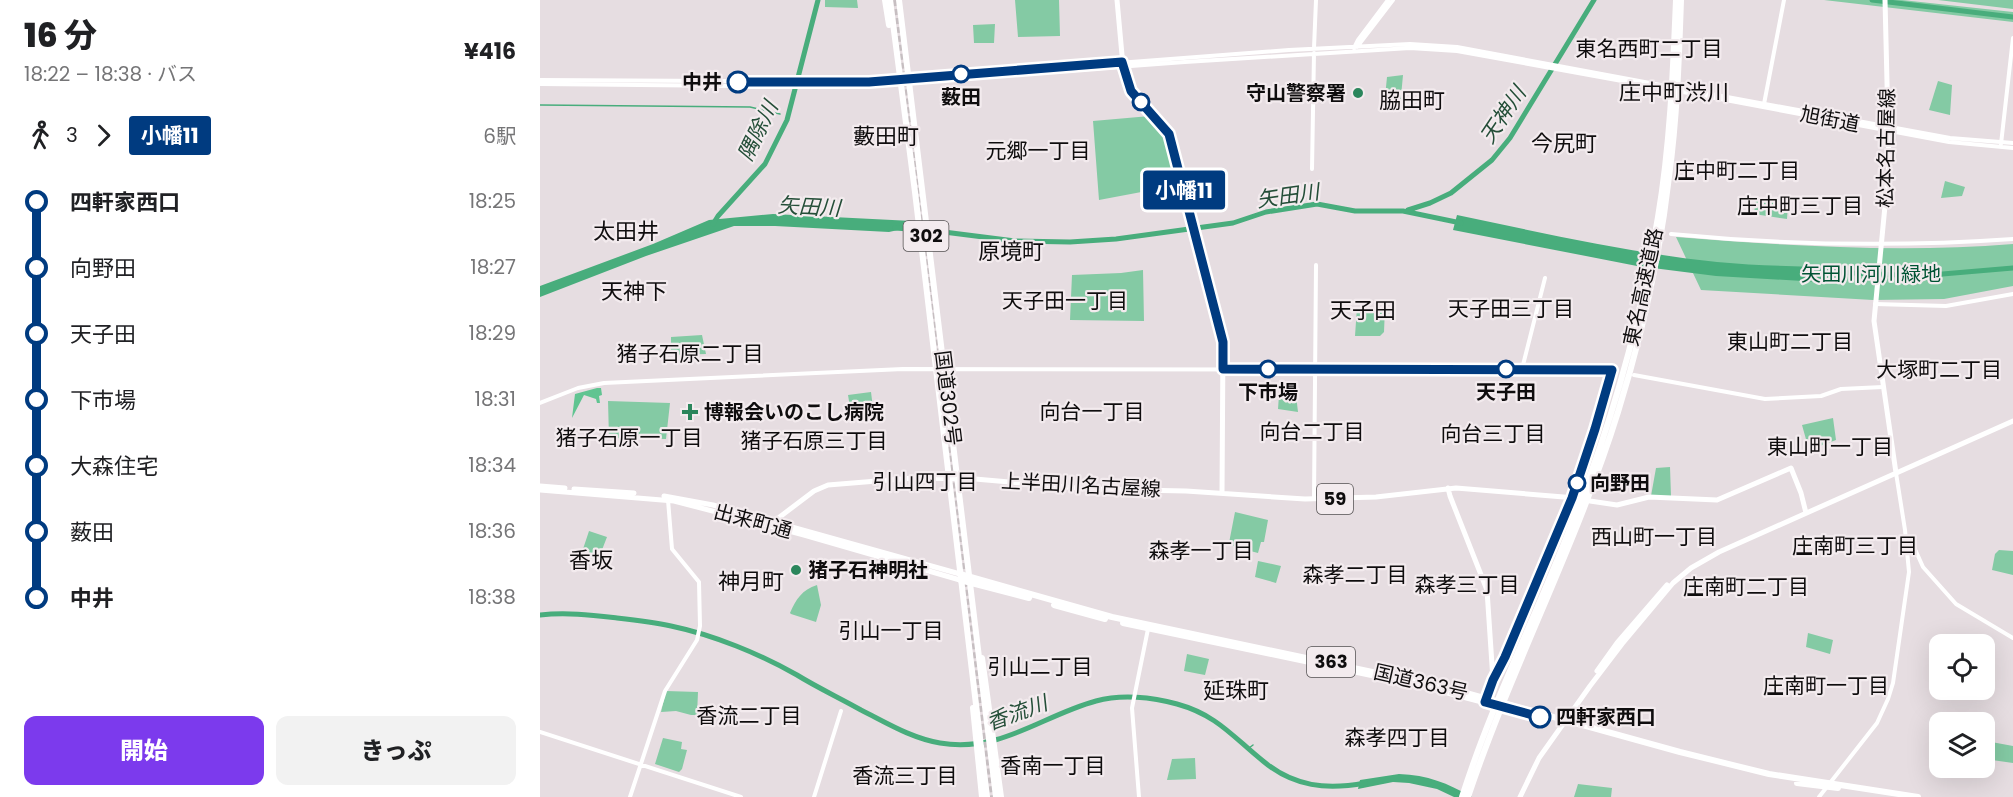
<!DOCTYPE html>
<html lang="ja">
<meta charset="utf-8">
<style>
:root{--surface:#fff;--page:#f2f2f2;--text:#202124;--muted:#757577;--accent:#7c3aed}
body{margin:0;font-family:Poppins,"Noto Sans JP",sans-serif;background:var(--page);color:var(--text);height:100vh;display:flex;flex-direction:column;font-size:22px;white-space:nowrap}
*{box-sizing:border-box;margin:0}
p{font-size:20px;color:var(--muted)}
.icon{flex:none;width:33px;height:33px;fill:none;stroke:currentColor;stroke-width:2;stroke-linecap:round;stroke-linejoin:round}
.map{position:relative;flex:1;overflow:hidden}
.side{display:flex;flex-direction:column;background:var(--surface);width:540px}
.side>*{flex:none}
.badge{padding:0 12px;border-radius:4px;font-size:21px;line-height:39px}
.controls{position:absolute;left:1389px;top:634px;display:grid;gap:12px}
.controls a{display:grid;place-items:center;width:66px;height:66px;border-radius:12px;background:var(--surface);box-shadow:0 6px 24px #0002;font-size:30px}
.map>.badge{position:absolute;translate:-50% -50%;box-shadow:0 0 0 3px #fff}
.legs{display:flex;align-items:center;gap:9px;height:66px;padding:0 24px;font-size:20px}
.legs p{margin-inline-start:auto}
.overview{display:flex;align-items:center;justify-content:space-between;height:102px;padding:0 24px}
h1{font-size:33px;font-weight:800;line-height:45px}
.primary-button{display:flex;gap:12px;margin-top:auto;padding:12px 24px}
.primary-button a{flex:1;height:69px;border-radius:12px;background:var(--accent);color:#fff;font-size:24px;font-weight:800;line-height:69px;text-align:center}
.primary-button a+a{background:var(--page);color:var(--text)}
ul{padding:0 24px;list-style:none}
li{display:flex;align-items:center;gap:21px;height:66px;font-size:22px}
li i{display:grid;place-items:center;width:9px;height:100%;margin:0 8px;background:currentColor}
li i::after{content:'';width:15px;height:15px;margin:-8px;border:4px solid;border-radius:50%;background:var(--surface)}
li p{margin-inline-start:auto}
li:first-child i{background:linear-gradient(#0000 50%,currentColor 0)}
li:last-child i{background:linear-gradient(currentColor 50%,#0000 0)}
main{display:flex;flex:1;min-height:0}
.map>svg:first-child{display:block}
.green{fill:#84caa4}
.forest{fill:#60c491}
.water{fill:#48ad7c}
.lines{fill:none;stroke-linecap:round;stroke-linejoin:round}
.stream{stroke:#48ad7c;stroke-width:1.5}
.river{stroke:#48ad7c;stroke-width:5}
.highway-tunnel{stroke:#c6bec1;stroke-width:6;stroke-dasharray:6 3;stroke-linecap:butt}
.minor{stroke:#fff;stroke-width:4}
.major{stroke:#fff;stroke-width:5}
.highway{stroke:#fff;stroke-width:6}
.line-1-casing{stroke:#fff;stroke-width:14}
.line-1{stroke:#003b80;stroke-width:9}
.stop-1-dot{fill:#fff;stroke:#003b80;stroke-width:3}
.poi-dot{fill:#2b865c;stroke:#f3ebee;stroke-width:2}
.labels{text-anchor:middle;stroke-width:4.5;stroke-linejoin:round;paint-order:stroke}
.shield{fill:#f3ebee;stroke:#535051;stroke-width:1.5}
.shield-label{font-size:18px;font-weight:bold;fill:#0f0d0e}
.stop-label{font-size:20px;font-weight:bold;fill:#0f0d0e;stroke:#f3ebee}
.poi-label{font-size:20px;font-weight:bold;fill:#0f0d0e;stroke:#f3ebee;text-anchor:start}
.street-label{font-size:20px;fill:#0f0d0e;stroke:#f3ebee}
.park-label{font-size:20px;fill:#005434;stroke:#f3ebee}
.neighbourhood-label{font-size:21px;fill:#0f0d0e;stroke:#f3ebee}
.water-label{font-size:21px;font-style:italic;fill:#244e38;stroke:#f3ebee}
.quarter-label{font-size:22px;fill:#0f0d0e;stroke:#f3ebee}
</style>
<main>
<section class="side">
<div class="overview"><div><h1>16 分</h1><p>18:22 – 18:38 · バス</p></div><b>¥416</b></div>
<div class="legs"><svg class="icon" aria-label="walk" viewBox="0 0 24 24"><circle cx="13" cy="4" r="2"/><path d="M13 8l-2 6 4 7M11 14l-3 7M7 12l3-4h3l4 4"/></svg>3<svg class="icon" aria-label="forward" viewBox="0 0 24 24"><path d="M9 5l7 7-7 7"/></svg><b class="badge" style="background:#003b80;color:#fff">小幡11</b><p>6駅</p></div>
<ul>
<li><i style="color:#003b80"></i><b>四軒家西口</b><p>18:25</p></li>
<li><i style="color:#003b80"></i><span>向野田</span><p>18:27</p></li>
<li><i style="color:#003b80"></i><span>天子田</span><p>18:29</p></li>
<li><i style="color:#003b80"></i><span>下市場</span><p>18:31</p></li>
<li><i style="color:#003b80"></i><span>大森住宅</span><p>18:34</p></li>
<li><i style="color:#003b80"></i><span>薮田</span><p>18:36</p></li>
<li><i style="color:#003b80"></i><b>中井</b><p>18:38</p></li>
</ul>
<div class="primary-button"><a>開始</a><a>きっぷ</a></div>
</section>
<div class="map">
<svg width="1473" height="797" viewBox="0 0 1473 797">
<rect width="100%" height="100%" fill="#e6dde1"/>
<path class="green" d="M285,0H317L318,8L285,7Z
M475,0H519L520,36L478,37Z
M1284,0H1362L1473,12V22Z
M1398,0H1473V9Z
M455,24L454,43H434L433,25Z
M863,75L860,107L858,109L844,107L847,77Z
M1398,81L1412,85L1410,115L1389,110Z
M610,116L627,138L641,187L612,190L559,200L553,121Z
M1405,181L1425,187L1422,196L1401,198Z
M1216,198L1248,205L1247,219L1214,214Z
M1136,237C1248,246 1360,253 1473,244V286L1404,299L1333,300L1161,290Z
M603,270L604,321L530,320L532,275L581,273Z
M817,307H845L844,332L840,336H815Z
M162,335L166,354L131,355V337Z
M331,392L333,408L311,413L308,395Z
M739,395H756L758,412L738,409Z
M68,401L130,403L126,439L69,438Z
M1293,418L1296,440L1269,450L1262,425Z
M1130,467L1131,496H1111L1116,468Z
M695,512L728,520L724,542H721L718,553L695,547L689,543Z
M49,531L67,537L60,555L42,552Z
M1459,550L1473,551V575L1452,570L1455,554Z
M718,561L741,566L736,583L715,577Z
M277,585L281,605L276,622L251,614L250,613C256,599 262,590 277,585Z
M1268,633L1293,640L1290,654L1266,647Z
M647,654L669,659L665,675L644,671Z
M126,691L158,692L157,715H151L136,711L121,712Z
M123,738L142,742L141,749L147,750L142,769L139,772L115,764Z
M1446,741L1473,746V763L1445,759Z
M655,758L656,779L627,780L632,759Z
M1038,784L1072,788L1071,797H1034Z"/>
<path class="forest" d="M57,388H61L62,395L59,396L60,403H57L56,399L44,395L32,418L35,394Z"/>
<path class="water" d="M233,214L392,222V228H367L349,232L235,226H194L106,256L0,297V286L113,244L169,220Z
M917,215C1003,233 1090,253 1177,262C1218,266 1259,266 1300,268L1296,283L1176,276L1097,266L913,230Z
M859,774C888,775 907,783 932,797H914L897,789L869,783L853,782L818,789L820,780Z"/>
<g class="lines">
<path class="stream" d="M0,105L210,107L240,114
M709,748L713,745"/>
<path class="river" d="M1332,0L1473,17
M868,210L890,203L911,193L952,160L970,138L1054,0
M173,224L178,216L225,164L247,120L278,0
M355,228L396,231L475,241L530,242L576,239L693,223L726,212L777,204L815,211H863L921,223
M1292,272L1379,276L1473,268
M0,615C26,612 51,615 77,618C95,620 113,622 131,626C174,635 220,654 257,675C278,688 300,698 321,710C347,723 371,738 400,743C461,753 501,716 556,701C581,694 612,697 637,704C677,715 693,737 723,761C754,787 787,790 825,783"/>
<path class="highway-tunnel" d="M356,0L453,797"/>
<path class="minor" d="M817,47L853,0
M774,48L776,0
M814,48L818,40L848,0
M0,80L329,82L749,50L870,44L917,47L1126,86
M0,84L306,87L645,62L870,48L917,51L1126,89
M1144,89L1410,138L1473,143
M1143,92L1409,142L1473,148
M1224,104L1244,0
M1461,144L1473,38
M772,169L774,53
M1131,234C1245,245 1359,247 1473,239
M1335,304L1406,306L1473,294
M982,369L1005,278
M1094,375L1225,399L1281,396L1301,389L1343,387
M0,403L38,388L64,383L363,369L1077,370
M774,499L776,265
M1367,546L1374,547L1383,567L1416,604L1473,638
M0,732L201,797
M90,797L125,691L157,640L160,626L159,582L132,549L128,500
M274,797L301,711
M599,797L592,708L608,629
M1279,797L1337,723L1348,699L1353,683L1369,572L1365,530L1356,473"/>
<path class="major" d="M577,0L583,66L591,91L629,134L683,342L682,493
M1345,0L1349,164L1334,321L1356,473
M0,486L25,488
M908,488L910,496L947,590L953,680L945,702
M34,489L94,493
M0,490L134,501L264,535L420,580
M124,496L173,505L420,574
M1050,501L1077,505L1109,497L1177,500L1251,468L1261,493L1266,513
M233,522L274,491L288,485L374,478L435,479L549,489L646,491L765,499L836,497L916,488L1036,498
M1057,671L1077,643L1127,585
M980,797L999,758L1050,686L1082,644L1133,583L1151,568L1179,552L1473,421"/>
<path class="highway" d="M345,0L349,25
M350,0L375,192L447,797
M359,0L456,797
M420,574L572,617L908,688L1140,752L1229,774L1378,797
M420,580L489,598
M514,605L565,619
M583,623L879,685L1004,718
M442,658L461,797
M433,708L442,797
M1257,783L1298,788
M922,797C953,699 1001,607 1037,510C1074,416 1101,317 1118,217C1130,146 1133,73 1136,0
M928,797C972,666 1037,544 1078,412C1102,335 1120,256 1129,177C1137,118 1139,59 1141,0"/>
</g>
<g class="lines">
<g class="line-1-casing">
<path id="line-1" d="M198,82H329L582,62L591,91L629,134L683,342V369L1072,370L1055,429L1032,498L965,657L953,680L945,702L1000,717"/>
</g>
<use href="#line-1" class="line-1"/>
</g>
<g class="stop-1-dot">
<circle cx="421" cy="74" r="8"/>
<circle cx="198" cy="82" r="10"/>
<circle cx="601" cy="102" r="8"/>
<circle cx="728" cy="369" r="8"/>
<circle cx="966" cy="369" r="8"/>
<circle cx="1037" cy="483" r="8"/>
<circle cx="1000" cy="717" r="10"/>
</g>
<g class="poi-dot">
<circle cx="818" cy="93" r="6"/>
<path d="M147 403h6v6h6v6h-6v6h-6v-6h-6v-6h6z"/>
<circle cx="256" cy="570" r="6"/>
</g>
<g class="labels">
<g class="shield">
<rect x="363.5" y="221" width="45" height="30" rx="4.5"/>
<rect x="777" y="484" width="36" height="30" rx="4.5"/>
<rect x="767" y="647" width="48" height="30" rx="4.5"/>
</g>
<g class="shield-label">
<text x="386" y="242">302</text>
<text x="795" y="505">59</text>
<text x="791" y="668">363</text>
</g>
<g class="stop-label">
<text x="182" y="89" text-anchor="end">中井</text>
<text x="421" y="104">薮田</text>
<text x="728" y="399">下市場</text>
<text x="966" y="399">天子田</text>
<text x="1050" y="490" text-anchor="start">向野田</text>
<text x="1016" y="724" text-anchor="start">四軒家西口</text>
</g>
<g class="poi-label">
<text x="806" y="100" text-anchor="end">守山警察署</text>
<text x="164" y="419">博報会いのこし病院</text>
<text x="268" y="577">猪子石神明社</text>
</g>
<g class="street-label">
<text transform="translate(1290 119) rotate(11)" y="7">旭街道</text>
<text transform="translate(1346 148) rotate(-89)" y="7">松本名古屋線</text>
<text transform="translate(1103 287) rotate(-78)" y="7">東名高速道路</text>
<text transform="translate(408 398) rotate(83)" y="7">国道302号</text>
<text transform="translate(541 485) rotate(3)" y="7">上半田川名古屋線</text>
<text transform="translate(213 521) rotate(15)" y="7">出来町通</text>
<text transform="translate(881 682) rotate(13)" y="7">国道363号</text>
</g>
<g class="park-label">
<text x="1331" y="281">矢田川河川緑地</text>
</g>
<g class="neighbourhood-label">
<text x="1109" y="56">東名西町二丁目</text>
<text x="498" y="158">元郷一丁目</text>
<text x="1197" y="178">庄中町二丁目</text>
<text x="1260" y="213">庄中町三丁目</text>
<text x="525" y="308">天子田一丁目</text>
<text x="971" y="316">天子田三丁目</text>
<text x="1250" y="349">東山町二丁目</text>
<text x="150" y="361">猪子石原二丁目</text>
<text x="1399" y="377">大塚町二丁目</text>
<text x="552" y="419">向台一丁目</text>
<text x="772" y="439">向台二丁目</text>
<text x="953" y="441">向台三丁目</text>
<text x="89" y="445">猪子石原一丁目</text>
<text x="274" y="448">猪子石原三丁目</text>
<text x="1290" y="454">東山町一丁目</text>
<text x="385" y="489">引山四丁目</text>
<text x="1114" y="544">西山町一丁目</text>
<text x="1315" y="553">庄南町三丁目</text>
<text x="661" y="558">森孝一丁目</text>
<text x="815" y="582">森孝二丁目</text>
<text x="927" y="592">森孝三丁目</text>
<text x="1206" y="594">庄南町二丁目</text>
<text x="351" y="638">引山一丁目</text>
<text x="500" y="674">引山二丁目</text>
<text x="1286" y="693">庄南町一丁目</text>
<text x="209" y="723">香流二丁目</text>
<text x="857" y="745">森孝四丁目</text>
<text x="513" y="773">香南一丁目</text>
<text x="365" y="783">香流三丁目</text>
</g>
<g class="water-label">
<text transform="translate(963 115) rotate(-56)" y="7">天神川</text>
<text transform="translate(218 131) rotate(-64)" y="7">隅除川</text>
<text transform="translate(748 196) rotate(-8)" y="7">矢田川</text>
<text transform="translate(269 207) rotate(3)" y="7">矢田川</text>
<text transform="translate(477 713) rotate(-20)" y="7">香流川</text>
</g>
<g class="quarter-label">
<text x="1134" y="100">庄中町渋川</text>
<text x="872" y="108">脇田町</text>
<text x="346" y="144">藪田町</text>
<text x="1024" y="151">今尻町</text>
<text x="86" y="239">太田井</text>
<text x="471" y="259">原境町</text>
<text x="94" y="299">天神下</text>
<text x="823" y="318">天子田</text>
<text x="51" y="568">香坂</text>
<text x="211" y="589">神月町</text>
<text x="696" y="698">延珠町</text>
</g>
</g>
</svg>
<div class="controls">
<a><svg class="icon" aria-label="locate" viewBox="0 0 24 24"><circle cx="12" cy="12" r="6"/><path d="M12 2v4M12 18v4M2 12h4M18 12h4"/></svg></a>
<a><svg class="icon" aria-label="layers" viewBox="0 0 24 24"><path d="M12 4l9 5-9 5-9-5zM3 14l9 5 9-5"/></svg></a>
</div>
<b class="badge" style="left:644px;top:190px;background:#003b80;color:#fff">小幡11</b>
</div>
</main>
